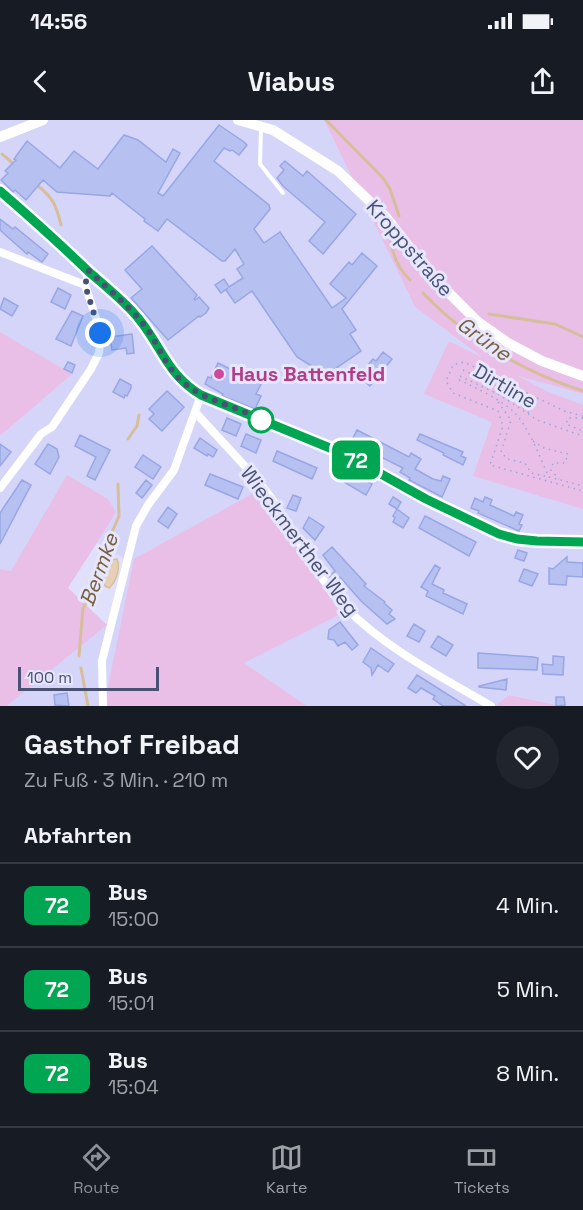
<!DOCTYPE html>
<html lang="de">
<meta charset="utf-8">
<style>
:root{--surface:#171b24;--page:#20242c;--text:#f1f3f6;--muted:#9ea1a6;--line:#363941;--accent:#8c9099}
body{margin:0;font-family:"Space Grotesk",sans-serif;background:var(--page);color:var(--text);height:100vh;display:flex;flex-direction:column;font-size:22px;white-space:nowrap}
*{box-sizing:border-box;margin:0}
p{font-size:20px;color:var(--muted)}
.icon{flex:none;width:33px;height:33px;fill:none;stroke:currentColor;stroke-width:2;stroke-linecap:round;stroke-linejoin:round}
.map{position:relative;height:586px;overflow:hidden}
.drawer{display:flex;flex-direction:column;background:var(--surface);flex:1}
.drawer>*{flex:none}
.badge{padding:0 12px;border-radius:9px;font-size:21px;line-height:39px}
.scale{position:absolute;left:18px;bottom:15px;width:141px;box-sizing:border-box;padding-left:6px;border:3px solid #485172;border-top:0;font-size:16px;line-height:21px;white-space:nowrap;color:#485172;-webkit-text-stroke:4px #e7e6ff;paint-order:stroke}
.you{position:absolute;width:30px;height:30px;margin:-15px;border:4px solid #fff;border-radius:50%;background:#1a73e8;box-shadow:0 0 0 9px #1a73e833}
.map>.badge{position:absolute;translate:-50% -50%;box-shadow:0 0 0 3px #fff}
h2{padding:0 24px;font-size:22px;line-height:54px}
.round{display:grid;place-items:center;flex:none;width:63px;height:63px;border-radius:32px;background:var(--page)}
.summary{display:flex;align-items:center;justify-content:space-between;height:102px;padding:0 24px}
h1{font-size:28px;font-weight:700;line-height:45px}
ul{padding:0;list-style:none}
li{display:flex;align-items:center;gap:18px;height:84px;padding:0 24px;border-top:2px solid var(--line)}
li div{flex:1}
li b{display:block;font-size:22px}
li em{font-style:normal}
li .badge{min-width:66px;font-weight:700;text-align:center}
.status{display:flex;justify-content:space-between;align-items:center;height:42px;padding:0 30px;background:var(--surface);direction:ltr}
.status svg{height:16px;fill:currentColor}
header{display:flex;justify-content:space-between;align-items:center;height:78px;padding:0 24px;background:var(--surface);font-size:27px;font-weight:700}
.dock{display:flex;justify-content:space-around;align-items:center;height:84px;border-top:2px solid var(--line);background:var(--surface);font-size:16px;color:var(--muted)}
.dock a{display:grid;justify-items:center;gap:3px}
.dock .current{color:var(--accent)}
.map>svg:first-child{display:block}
.residential{fill:#d4d5f8}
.green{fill:#e9bfe8}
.water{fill:#e5d0b5;stroke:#d7be9b;stroke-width:1.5}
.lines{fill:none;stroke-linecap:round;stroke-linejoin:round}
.stream{stroke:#d7be9b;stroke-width:3}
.building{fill:#b7c1f1;stroke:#98a6e4;stroke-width:1.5}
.path{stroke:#9ba6d6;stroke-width:1.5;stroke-dasharray:1.5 4.5;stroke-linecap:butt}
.service{stroke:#fff;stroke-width:4}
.minor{stroke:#fff;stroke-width:8}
.tertiary{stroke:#fff;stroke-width:10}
.line-casing{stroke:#fff;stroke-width:14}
.line{stroke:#00a651;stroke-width:9}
.walk{stroke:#485172;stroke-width:6;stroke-dasharray:0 10.8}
.hotel-dot{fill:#d1479c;stroke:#e7e6ff;stroke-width:2}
.stop-dot{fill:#fff;stroke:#00a651;stroke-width:3}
.labels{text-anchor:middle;stroke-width:6;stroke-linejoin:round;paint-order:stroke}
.street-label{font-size:20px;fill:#485172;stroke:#e7e6ff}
.hotel-label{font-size:20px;font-weight:bold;fill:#b23c85;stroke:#e7e6ff;text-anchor:start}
.water-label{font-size:21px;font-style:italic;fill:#78603c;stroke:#e7e6ff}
</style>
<div class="status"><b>14:56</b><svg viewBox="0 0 49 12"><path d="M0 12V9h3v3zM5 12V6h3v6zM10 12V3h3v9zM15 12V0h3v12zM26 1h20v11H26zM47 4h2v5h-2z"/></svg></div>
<header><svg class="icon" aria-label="back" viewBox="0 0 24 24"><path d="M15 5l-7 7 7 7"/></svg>Viabus<svg class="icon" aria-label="share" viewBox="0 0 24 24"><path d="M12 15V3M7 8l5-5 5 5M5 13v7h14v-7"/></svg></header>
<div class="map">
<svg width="583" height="586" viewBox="0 0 583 586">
<rect width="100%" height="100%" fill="#e1e0fc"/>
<path class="residential" d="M0,0H324L415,187L500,251L583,274V586H562L510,575L495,586H307L243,543L341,494L104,586H7L107,505L125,439L97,423L116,394L11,451L0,449V316L71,254L0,212Z"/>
<path class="green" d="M324,0H583V274L518,256L546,271L583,285V389L473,356L492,302L424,274L449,221L483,238L415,187Z
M0,212L72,254L0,316Z
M67,355L108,379L116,393L68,468L107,505L7,586H0V449L11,451Z
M259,370L341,494L244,543L307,586H104L134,439Z
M509,575L562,586H495Z"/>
<path class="water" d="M117,439C121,448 116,462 109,468L105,466C103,457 104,448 109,440Z"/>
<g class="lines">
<path class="stream" d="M326,0L383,58L390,69L399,96
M2,34L16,46
M36,64C53,78 56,84 61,105
M391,122C393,137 399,149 410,160
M423,173C468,220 522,251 583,271
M489,194L555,204L583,217
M128,319L137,306L139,295
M79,536L83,488L94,471L96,456L99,451L104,447L106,426L119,396L118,364
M81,548L88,586"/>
</g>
<path class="building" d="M219,5L244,22L247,25L239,35L232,30L230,31L224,28L214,41L269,85L270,89L254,109L264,123L280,112L332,188L346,178L330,164L349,142L352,145L362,133L377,146L342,189L356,210L350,214L361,231L326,255L297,237L252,171L235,183L226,170L228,168L221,173L215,165L224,159L229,167L243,158L237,149L244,144L235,129L225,141H222L167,99L158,111L144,101L145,99L112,73L110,76L57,72L43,60L26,80L15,70L13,72L1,60L8,53L5,51L16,40L14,39L27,21L60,48L74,31L98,49L124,15L138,20L166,42L173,29L180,33L158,73L163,76Z
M285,41L303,56L307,51L356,94L323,134L309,121L325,102L283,66L277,58L284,50L280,46Z
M0,99L13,109L15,107L48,134L42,142L28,132L27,134L0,110Z
M152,126L197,175L194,179L195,180L199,177L209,188L206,193L200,197L199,196L168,220L131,178L142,169L125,150Z
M58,168L71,175L65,189L51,182Z
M4,178L18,186L12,196L0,189Z
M72,191L83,196L71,226L56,219Z
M132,214L134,233L127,234L126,228L112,230L110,217Z
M383,232L392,239L370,266L361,259L371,247L368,245L373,239L376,241Z
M68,242L75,245L72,253L64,249Z
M218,243L261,264L256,274L261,276L255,289L222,276L223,274L205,264L208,257L211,258Z
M120,259L131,265V268L127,276L125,275L124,278L113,272Z
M167,271L184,287L162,311L149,299L154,294L149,289Z
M227,298L241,304L236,316L222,310Z
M357,310L409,337L411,333L421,339L415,349L433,359L441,361L443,356L450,359L442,377L409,360L410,358L400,352L403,348L351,322Z
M246,314L261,320L256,333L241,326Z
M420,314L463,332L461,336L466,338L463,345L443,335L444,333L417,320Z
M80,315L110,330L95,360L87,356L96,337L75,326Z
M200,318L217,330L213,337L208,334L207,336L194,328Z
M0,324L11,332L0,346Z
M48,324L57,329L59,337L50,354L35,344Z
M277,331L317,348L312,359L273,341Z
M143,335L161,347L153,359L135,347Z
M351,352L372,364L366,375L344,362Z
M210,354L243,367L238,379L205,365Z
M22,360L31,365L0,424V393Z
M146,360L152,365L142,378L136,373Z
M293,375L301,378L296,391L287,388Z
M393,377L401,382L397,389L389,384Z
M485,377L492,380L490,385L514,396L516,392L523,395L519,404L522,405L519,411L478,393L479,391L471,388L475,378L483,382Z
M168,387L177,394L168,408L158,401Z
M397,389L409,398L403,408L393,402L395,398L393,396Z
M425,396L476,422L469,436L419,408Z
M309,397L324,407L315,420L303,408Z
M332,427L366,464L364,466L385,482L384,483L392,490L389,494L395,499L387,504L361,481L340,457L334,462L329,456L335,451L323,435Z
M518,430L527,433L524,441L515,438Z
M567,437V442L583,443V457L567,456L566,465L549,464V448L553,449Z
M435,445L440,448L432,464L444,470L443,473L467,484L463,494L426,476L428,471L421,467Z
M524,449L538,454L532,466L519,461Z
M340,502L358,525L352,530L345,522L338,526L334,520L328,519L329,510Z
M414,504L425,511L419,522L407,516Z
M438,516L453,525L446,536L431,527Z
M371,528L394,544L388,552L378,545L372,555L371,548L363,542Z
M478,533L533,537L538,538L537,550L478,548Z
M553,536L564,537L563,555L543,554L542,544L553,545Z
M417,555L428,562L466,586H443L433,579L435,576L421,568L416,573L408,568Z
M507,559L506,570L479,567V566Z
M67,573L69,586L55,585L54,575Z
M556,577H564L565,585L556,586Z"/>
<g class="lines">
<path class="path" d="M463,250L503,269L532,296
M460,256L500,275L537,300L583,316
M459,260C473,266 501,280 513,291C528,305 540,338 549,357L583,366
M498,282L511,300L501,332L507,339L525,343L531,353L548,357
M583,296L564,291L464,242L453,245L446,261L453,273L498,291L503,306L490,345L583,371
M583,298H568L566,304L583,311
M533,321L544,328L568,334L565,343H553L551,350L559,359"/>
<path class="service" d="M261,7L260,44L283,73"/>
<path class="minor" d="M0,71C30,97 59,124 88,151C103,164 119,177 132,191C160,221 163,251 201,275L347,335L426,379L499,414L517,419L537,421L583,422
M0,132L85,165
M196,293C221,321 250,349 272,379C297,415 316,457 347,489C388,530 442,557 491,586
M0,368L41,314L52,307L91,249L99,233L101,213L85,165L89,151
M103,586L102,541L136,406L148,385L174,350L201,275"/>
<path class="tertiary" d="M238,0L273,10L338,51L385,96L432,156L477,201L508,223L542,241L583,256
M0,17L43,0"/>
</g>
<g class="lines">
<g class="line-casing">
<path id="line" d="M0,71C30,97 59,123 88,151C103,164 119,177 132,191C160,220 164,253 201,275L347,335L426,379L499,414L517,419L537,421L583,422"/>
</g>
<use href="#line" class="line"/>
<path class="walk" d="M100,213L85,165L89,151C108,169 129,186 145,206C159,224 165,248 184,263C206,282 240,287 261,300"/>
</g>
<circle class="hotel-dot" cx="219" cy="254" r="6"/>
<circle class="stop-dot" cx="261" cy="300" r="12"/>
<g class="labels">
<g class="street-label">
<text transform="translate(410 128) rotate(49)" y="7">Kroppstraße</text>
<text transform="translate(505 266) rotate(30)" y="7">Dirtline</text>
<text transform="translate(300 421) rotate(53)" y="7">Wieckmerther Weg</text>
</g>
<g class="hotel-label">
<text x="231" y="261">Haus Battenfeld</text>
</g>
<g class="water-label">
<text transform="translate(484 219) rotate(35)" y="7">Grüne</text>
<text transform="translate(99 450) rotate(-70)" y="7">Bermke</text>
</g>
</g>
</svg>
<div class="scale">100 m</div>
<div class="you" style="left:100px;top:213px"></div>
<b class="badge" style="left:356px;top:340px;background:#00a651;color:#fff">72</b>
</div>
<section class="drawer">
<div class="summary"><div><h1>Gasthof Freibad</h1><p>Zu Fuß · 3 Min. · 210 m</p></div><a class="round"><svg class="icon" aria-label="heart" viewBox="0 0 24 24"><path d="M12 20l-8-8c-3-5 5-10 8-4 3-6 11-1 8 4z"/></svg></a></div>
<h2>Abfahrten</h2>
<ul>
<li><span class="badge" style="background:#00a651;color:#fff">72</span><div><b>Bus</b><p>15:00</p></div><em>4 Min.</em></li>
<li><span class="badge" style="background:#00a651;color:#fff">72</span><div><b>Bus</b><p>15:01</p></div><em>5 Min.</em></li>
<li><span class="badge" style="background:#00a651;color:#fff">72</span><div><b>Bus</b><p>15:04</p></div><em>8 Min.</em></li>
</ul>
</section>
<nav class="dock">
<a class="current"><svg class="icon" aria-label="directions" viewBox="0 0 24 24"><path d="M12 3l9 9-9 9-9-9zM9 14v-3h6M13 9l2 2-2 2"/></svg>Route</a>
<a><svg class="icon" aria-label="map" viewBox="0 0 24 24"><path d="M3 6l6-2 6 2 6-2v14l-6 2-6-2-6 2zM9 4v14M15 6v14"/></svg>Karte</a>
<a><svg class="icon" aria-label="tickets" viewBox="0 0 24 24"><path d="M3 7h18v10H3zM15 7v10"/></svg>Tickets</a>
</nav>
